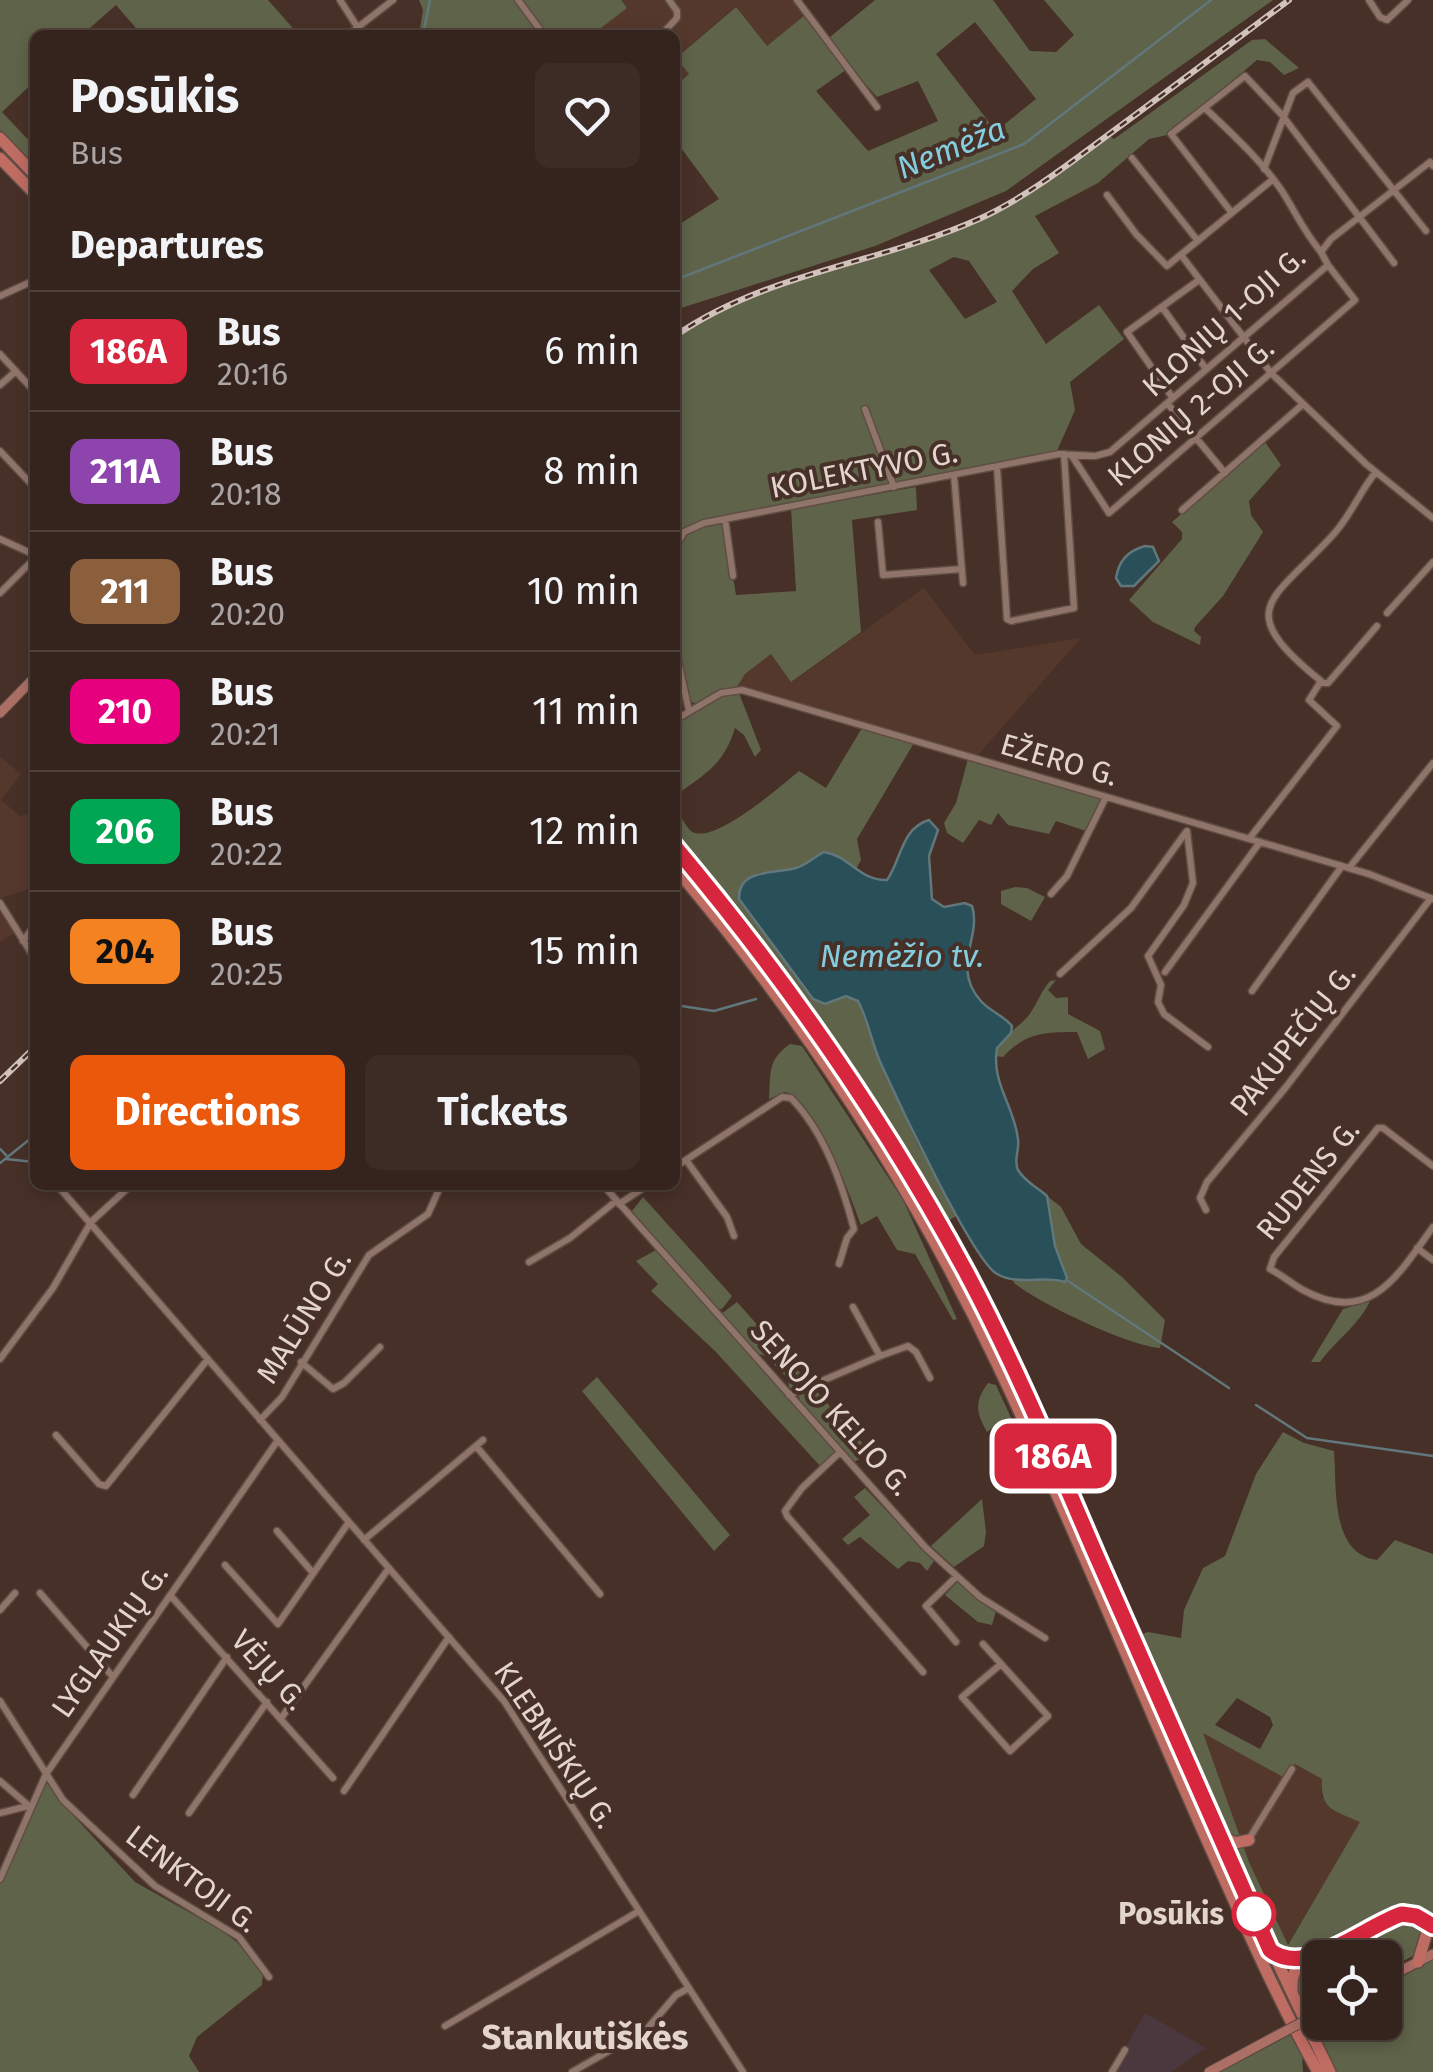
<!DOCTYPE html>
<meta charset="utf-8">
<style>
:root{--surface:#35241d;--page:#3d2c26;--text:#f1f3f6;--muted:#aaa4a4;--line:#4f413b;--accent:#ea580c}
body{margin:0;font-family:"Fira Sans",sans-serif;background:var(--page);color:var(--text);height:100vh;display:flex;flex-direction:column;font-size:38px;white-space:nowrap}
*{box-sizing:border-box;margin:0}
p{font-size:32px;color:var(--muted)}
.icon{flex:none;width:55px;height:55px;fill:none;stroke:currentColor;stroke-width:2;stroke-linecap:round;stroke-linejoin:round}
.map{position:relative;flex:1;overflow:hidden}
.panel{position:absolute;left:30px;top:30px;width:650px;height:1160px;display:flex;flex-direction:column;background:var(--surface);border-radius:15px;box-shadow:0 5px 15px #0003,0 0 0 2px var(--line)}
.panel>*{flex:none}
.badge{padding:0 20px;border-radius:15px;font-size:35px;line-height:65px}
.tools{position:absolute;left:1302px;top:1940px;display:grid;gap:20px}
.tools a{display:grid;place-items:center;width:100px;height:100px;border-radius:15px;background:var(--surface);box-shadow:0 5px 15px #0003,0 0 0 2px var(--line);font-size:50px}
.map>.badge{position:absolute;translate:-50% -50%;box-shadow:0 0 0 5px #fff}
h2{padding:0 40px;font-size:38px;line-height:90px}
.round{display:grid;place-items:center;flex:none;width:105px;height:105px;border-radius:15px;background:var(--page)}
.headline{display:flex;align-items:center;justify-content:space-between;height:170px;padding:0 40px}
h1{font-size:48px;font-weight:700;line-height:75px}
.cta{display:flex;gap:20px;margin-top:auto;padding:20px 40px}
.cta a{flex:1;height:115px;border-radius:15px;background:var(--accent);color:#fff;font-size:40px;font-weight:700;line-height:115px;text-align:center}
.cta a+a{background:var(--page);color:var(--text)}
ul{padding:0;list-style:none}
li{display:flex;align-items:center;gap:30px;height:120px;padding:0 40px;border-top:2px solid var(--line)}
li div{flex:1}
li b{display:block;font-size:38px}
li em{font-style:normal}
li .badge{min-width:110px;font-weight:700;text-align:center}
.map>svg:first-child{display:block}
.commercial{fill:#4b383e}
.built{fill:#55382c}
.green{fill:#5f6349;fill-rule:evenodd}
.water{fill:#294f58;stroke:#61777b;stroke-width:2.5}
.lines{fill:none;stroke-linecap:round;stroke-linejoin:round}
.stream{stroke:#61777b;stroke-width:2.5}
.minor-casing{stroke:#5f4d44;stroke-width:9}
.major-casing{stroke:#5f4d44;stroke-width:11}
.highway-casing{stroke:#5f4d44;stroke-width:14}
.minor{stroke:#8f746a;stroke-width:6}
.major{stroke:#ac6f66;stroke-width:9}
.highway{stroke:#bf6c63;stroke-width:11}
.rail-casing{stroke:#d2c2bc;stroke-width:6}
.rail{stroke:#473027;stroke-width:2.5;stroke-dasharray:8;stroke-linecap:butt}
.major-bridge-casing{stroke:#5f4d44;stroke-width:11;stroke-linecap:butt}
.major-bridge{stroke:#ac6f66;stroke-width:9}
.line-casing{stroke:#fff;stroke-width:22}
.line{stroke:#d7263d;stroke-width:15}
.stop-dot{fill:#fff;stroke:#d7263d;stroke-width:5}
.labels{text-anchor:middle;stroke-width:8;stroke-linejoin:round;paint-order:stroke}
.street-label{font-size:30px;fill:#e3d4ce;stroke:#473027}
.stop-label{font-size:30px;font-weight:bold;fill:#e3d4ce;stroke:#473027;text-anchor:end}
.water-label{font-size:32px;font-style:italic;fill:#85ccde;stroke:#473027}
.quarter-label{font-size:35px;font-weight:bold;fill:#e3d4ce;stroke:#473027}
</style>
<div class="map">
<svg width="1433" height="2072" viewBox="0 0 1433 2072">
<rect width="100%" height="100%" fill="#473027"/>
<path class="commercial" d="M1145,2013L1206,2048L1171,2072H1111Z"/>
<path class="built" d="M621,0H795L805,15L767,46L735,7L676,57L689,74L675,86V35H592L626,8Z
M924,588L975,655L1081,638L977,756L737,687L745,674L771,654L792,682Z
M0,757L21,774L1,800L20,816L29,814L35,818V887L1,898L19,930L0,942Z
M1202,1732L1282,1776L1295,1764L1323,1779L1321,1797L1361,1822L1287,1945L1249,1862Z"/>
<path class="green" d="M0,0H268L299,35H142L116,5L82,35H35V81L2,112L35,147V167L0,130Z
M419,0H621L627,8L592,35H419L423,10Z
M875,0H993L1030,51L1056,52L1074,35L1044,0H1273L1006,191L875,246L675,310V227L719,199L675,140V86L689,74L676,58L736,7L767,46L805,15L830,37ZM975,22L1036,99L996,131L936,54ZM850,67L877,97L918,81L938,121L868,151L816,91Z
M1265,39L1299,68L1284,75L1270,62L1257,60L1167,135L1149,139L1098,183L1035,216L1059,253L1033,269L1012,291L1046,344L1099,305L1124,339L1070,382L1075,410L1057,451L702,522L685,527L675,542V339C755,282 848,269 939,237C1003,214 1056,176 1110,136L1114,139L1252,40ZM954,257L969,261L997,302L965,319L929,270Z
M1265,442L1281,465L1249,501L1251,515L1263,532L1223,596L1195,627L1194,631L1201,637L1200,645L1153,622L1129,600L1182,539V532L1172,522Z
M916,487L917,510L852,520L861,632L791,682L771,654L745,674L737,687L718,691L698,704L687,701C679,657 658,565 691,530L724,523L736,595L796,591L791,509Z
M739,693L761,750L755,757L744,735L735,728C725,761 709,772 680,792L676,808C681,815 687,831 695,833C719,840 781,786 799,771L826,788L862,728L914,743L857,839L861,860L855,871L808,864L779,872L758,873L738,894L813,999L825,1004L846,996L858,1001L882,1067L918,1145L958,1215L944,1223L832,1044L780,971L675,840V724L725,694Z
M968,759L1102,798L1086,831L1056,821L1049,834L1008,825L998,813L991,825L979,820L963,843L947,833L944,823L956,803Z
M1015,887L1027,888L1045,897L1031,921L1001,904V891Z
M1056,980L1048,990L1056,998L1068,997V1014L1100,1031L1105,1049L1088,1059L1077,1032C1044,1032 1025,1033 1003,1057L995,1056C999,1036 1018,1029 1029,1015C1037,1004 1041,991 1050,981Z
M790,1044L802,1046L903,1200L957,1319L953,1320L915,1254L897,1250L877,1216L861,1225C850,1195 816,1100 785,1092L769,1099C771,1073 767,1060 790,1044Z
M1047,1196L1061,1207L1081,1244L1122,1277L1165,1320L1160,1348C1129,1346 1040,1304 1014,1283L1013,1279L1048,1277L1065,1282L1067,1277L1055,1246Z
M643,1197L732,1296L722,1309H717L632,1211Z
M656,1250L836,1451L821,1467L715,1351L651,1291L658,1284L636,1261Z
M1370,1301C1359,1325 1336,1340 1320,1362H1311L1343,1309Z
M737,1302L810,1384L795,1390L789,1387L788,1379L766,1356L756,1353L721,1314Z
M597,1377L730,1535L714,1551L582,1391Z
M988,1383L996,1385L1039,1479L1036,1483L1002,1421L987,1432C976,1412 974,1402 988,1383Z
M813,1387L871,1453L854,1462L801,1404L798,1394Z
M1283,1432L1304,1443L1334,1451C1337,1487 1330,1554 1377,1560L1395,1540L1433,1554V1922L1407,1909L1295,1959L1277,1952L1137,1636L1148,1632L1181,1638L1184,1610L1203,1568L1225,1556L1256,1474ZM1237,1698L1270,1717L1273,1725L1260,1749L1215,1725ZM1203,1733L1283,1777L1295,1764L1322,1779C1320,1811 1335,1810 1360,1822L1288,1945L1249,1862Z
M865,1488L934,1561L927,1571L920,1563L908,1561L898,1569L860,1537L848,1545L842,1539L870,1515L854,1497Z
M982,1499L986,1532L984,1546L954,1567L931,1546Z
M957,1582L996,1611L992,1625L978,1622L945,1595Z
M48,1782L57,1798L135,1882L219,1929L237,1942L263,1972L262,1985L197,2037L189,2056L199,2072H0V1884L41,1787Z
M1405,1918L1425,1932L1418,1953L1385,1971V1958H1320V2005L1306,2012L1295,1992L1297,1972L1305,1964Z
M1433,1960V2072H1336L1312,2025L1320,2021L1385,2022V1986Z
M1292,2034L1302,2053L1303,2072H1220Z"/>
<path class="water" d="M1145,546L1153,547L1159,561L1134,586H1121L1116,578C1119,560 1128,551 1145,546Z
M929,820L938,830L929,856L932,899L944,907L965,903L972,906C982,937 951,966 980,1000C989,1011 1003,1015 1012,1026L1011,1033L997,1048C991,1083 1014,1105 1018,1139C1020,1150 1013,1159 1018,1170C1025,1182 1037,1187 1047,1196L1055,1246L1067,1278L1065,1282C1043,1275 1018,1286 997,1274C973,1261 897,1099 882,1066C872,1045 869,1022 858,1001L846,996L825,1004L813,999L739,899C738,868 775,874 796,868C807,865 814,857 824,852C850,856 859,881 887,880C901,861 901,828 929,820Z"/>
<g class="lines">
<path class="stream" d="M423,35L430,0
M675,280L1024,144L1211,0
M675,1005L714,1011L756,999
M0,1149L6,1155
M6,1159L34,1162
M0,1163L35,1135
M1068,1281L1229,1388
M1256,1405L1307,1438L1433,1456"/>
<g class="minor-casing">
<path id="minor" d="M340,0L358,28
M518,0L544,35
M797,0L877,107
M1369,0L1380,17L1387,20L1408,0
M348,35L393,0
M661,35L677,18V11L669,0
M1205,108C1232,134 1261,160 1282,191C1296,213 1304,232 1321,252
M1132,158L1198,241
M1264,169L1293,93L1308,82L1426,231
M1107,195L1136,234L1167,266L1272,180
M1232,213L1171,134L1245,76L1282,115L1394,263
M1181,255L1271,373L1366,464L1433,518
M0,296L35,280
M1162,307L1206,369
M0,354L35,392
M0,385L16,371
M1172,397L1127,332L1199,280
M1167,403L1225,473
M865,409L894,487
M0,451L35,488
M1072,456L1109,513L1355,300L1328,265
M997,467L1007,619L1011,621L1074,608L1064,454
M954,475L963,583
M1182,510L1302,405
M725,519L733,576
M878,522L883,575L962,569
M0,539L35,555
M675,548L684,532L704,523L1059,454L1095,456L1110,452L1328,265L1321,252L1331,239L1430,162L1433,166
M0,593L35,558
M1387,613L1433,562
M675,647L689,711
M1321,683H1328L1377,626
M675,720L721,693L742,690L1369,874L1433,899
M1187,831L1193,883L1184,905L1148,956L1161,985L1158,1002L1164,1014L1208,1047
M1249,839L1337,726L1309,700L1321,681C1232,609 1271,602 1331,537C1350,518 1359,492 1376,472
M1349,868L1433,763
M1051,894L1067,876L1106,797
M0,903L35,959
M23,941L35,925
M1165,972L1260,842
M1060,974L1131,908L1186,832
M1252,991L1342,866
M35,1149V1155
M686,1160L727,1217L734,1236
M1433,1166L1383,1128H1378L1274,1257L1270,1269C1282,1275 1292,1284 1303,1290C1370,1327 1398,1275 1433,1227
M675,1167L782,1097L791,1098C825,1133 842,1184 854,1229L847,1238L839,1264
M57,1185L504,1701L743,2072
M603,1185L925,1547L980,1597L1045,1638
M619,1204L648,1185
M1206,1210L1200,1198L1207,1182L1286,1087L1431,898
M1417,1248L1433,1260
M529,1262L570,1238L616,1201
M853,1307L880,1356L908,1346L916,1352L930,1378
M0,1359L53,1288L91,1222L131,1185
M301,1362L333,1389L344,1383L380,1347
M789,1395L880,1356
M260,1420L282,1397L369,1255L428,1214L441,1185
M56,1435L99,1484L106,1486L208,1359
M476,1446L600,1594
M840,1452L802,1488L785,1511L787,1516L923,1672
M277,1531L313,1573
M364,1540L483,1440
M225,1565L278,1624L349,1522
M955,1578L926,1606L956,1642
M40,1593L113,1677
M170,1595L333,1778
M0,1610L15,1593
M983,1644L1048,1716L1010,1751L962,1697L1001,1664
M0,1701L63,1800L155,1886L239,1937L269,1977
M282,1717L389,1568
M0,1781L29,1806
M344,1791L449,1637
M133,1795L227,1657
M0,1813L28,1806
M189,1813L267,1702
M1249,1839L1292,1769
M0,1879L46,1774L278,1440
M445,2026L639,1911
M572,2072L647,2029L676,1995L689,1988
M1112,2072L1125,2050"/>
</g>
<g class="major-casing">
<path id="major" d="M0,713L35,677
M1385,1979L1433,1954
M1209,2072L1274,2037"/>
</g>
<g class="highway-casing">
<path id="highway" d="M0,138L35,175
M0,158L35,194
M675,847C787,980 886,1122 968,1276C1019,1372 1060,1472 1103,1571C1177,1739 1249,1907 1330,2072
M675,868C804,1020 914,1188 999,1368C1074,1526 1139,1688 1210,1847C1244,1923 1277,1999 1318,2072
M1221,1836L1235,1843L1249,1840
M1418,1962L1427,1932
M1292,1990C1292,1981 1292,1974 1298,1967C1312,1951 1385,1917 1407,1914L1433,1926"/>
</g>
<use href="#minor" class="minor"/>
<use href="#major" class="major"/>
<use href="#highway" class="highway"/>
<g class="rail-casing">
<path id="rail" d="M675,336C768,272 878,264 979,219C1027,197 1070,163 1112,132C1172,88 1230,44 1289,0
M0,1081L35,1047"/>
</g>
<use href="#rail" class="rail"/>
<g class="major-bridge-casing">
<path id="major-bridge" d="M1274,2037L1320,2013"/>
</g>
<use href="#major-bridge" class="major-bridge"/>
</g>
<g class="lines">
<g class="line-casing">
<path id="line" d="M675,847C786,979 884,1120 966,1272C1015,1364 1055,1460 1096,1555C1154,1687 1211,1819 1270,1950C1305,1979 1365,1926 1402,1914L1416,1916L1433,1926"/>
</g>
<use href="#line" class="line"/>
</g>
<circle class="stop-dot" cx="1254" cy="1914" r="20"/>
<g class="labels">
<g class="street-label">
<text transform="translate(1224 322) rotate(-42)" y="10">KLONIŲ 1-OJI G.</text>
<text transform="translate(1191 412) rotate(-41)" y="10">KLONIŲ 2-OJI G.</text>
<text transform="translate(864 470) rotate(-11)" y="10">KOLEKTYVO G.</text>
<text transform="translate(1059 760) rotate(16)" y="10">EŽERO G.</text>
<text transform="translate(1293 1040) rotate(-52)" y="10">PAKUPEČIŲ G.</text>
<text transform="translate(1308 1180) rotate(-51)" y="10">RUDENS G.</text>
<text transform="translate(304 1317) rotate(-58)" y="10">MALŪNO G.</text>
<text transform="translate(831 1408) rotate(48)" y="10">SENOJO KELIO G.</text>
<text transform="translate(110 1641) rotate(-55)" y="10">LYGLAUKIŲ G.</text>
<text transform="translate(269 1670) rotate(48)" y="10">VĖJŲ G.</text>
<text transform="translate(555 1745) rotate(56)" y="10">KLEBNIŠKIŲ G.</text>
<text transform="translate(192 1879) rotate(37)" y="10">LENKTOJI G.</text>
</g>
<g class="stop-label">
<text x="1224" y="1924">Posūkis</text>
</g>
<g class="water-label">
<text transform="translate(951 148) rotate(-22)" y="11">Nemėža</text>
<text x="902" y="967">Nemėžio tv.</text>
</g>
<g class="quarter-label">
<text x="585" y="2049">Stankutiškės</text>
</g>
</g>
</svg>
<div class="tools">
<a><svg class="icon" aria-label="locate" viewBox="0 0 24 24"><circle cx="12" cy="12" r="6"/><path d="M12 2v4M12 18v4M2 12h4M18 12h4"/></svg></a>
</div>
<b class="badge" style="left:1053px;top:1456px;background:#d7263d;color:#fff">186A</b>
<section class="panel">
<div class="headline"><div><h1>Posūkis</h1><p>Bus</p></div><a class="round"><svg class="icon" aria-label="heart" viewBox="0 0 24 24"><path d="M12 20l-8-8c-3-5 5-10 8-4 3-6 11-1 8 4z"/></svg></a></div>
<h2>Departures</h2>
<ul>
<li><span class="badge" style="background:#d7263d;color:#fff">186A</span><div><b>Bus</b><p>20:16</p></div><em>6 min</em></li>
<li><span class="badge" style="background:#8e44ad;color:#fff">211A</span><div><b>Bus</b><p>20:18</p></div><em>8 min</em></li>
<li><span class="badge" style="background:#8b5e3c;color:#fff">211</span><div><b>Bus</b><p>20:20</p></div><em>10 min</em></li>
<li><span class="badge" style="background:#e6007e;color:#fff">210</span><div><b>Bus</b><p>20:21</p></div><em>11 min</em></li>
<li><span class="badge" style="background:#00a651;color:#fff">206</span><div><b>Bus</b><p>20:22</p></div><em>12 min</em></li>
<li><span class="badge" style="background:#f58220;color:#111">204</span><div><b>Bus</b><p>20:25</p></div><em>15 min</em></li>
</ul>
<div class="cta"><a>Directions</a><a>Tickets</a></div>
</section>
</div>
